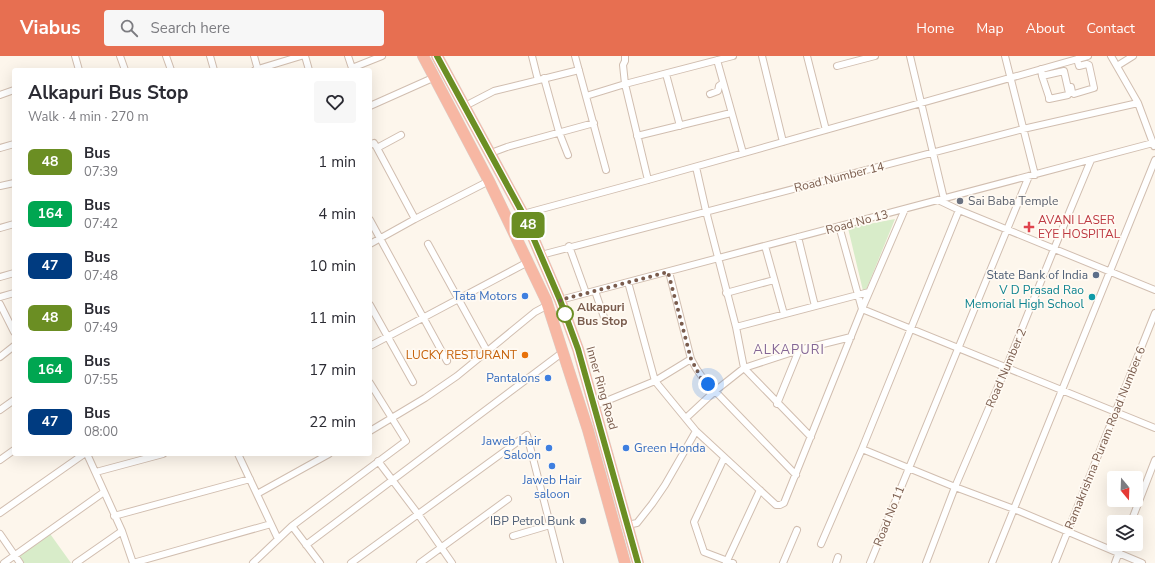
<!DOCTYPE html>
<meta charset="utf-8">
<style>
:root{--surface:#fff;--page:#f7f7f7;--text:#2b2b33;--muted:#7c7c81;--accent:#e76f51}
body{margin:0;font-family:"Nunito Sans",sans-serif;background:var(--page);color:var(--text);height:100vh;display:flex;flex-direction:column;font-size:15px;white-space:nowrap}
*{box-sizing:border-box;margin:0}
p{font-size:13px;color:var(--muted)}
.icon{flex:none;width:22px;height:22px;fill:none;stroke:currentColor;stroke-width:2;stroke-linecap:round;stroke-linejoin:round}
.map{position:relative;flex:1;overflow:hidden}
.details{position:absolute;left:12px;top:12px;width:360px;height:388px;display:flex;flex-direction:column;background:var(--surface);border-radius:4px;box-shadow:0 4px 16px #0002}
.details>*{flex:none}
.badge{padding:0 8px;border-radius:6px;font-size:14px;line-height:26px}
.needle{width:26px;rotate:161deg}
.buttons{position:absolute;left:1107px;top:415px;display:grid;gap:8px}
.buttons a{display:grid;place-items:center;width:36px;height:36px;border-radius:4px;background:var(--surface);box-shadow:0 4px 16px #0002;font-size:20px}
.you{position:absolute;width:20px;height:20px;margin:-10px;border:3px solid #fff;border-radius:50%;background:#1a73e8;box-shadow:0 0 0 6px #1a73e833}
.map>.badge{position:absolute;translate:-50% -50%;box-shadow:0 0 0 2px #fff}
.round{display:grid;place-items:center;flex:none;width:42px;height:42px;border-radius:4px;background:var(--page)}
.overview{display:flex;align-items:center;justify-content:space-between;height:68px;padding:0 16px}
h1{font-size:19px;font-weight:700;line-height:30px}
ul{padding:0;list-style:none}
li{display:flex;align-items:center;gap:12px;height:52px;padding:0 16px}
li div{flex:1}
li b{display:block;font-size:15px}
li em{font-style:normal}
li .badge{min-width:44px;font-weight:700;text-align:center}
header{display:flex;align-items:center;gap:24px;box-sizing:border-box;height:56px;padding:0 20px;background:var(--accent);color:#fff}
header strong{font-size:19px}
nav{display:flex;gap:22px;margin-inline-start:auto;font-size:14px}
.search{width:280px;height:36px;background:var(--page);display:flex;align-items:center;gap:10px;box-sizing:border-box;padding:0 14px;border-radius:4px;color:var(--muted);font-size:15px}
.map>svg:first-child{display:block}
.green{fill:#d8ecc9}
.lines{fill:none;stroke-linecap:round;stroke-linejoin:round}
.street-casing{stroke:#d1beb0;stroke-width:8}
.highway-casing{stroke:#dad1cd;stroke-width:12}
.street{stroke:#fff;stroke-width:6}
.highway{stroke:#f7b7a3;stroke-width:11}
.line-casing{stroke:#fff;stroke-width:9}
.line{stroke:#6b8e23;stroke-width:6}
.walk{stroke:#7a5c4d;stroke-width:4;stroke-dasharray:0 7.2}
.worship-dot{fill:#6b7280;stroke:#fffaf3;stroke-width:1.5}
.health-dot{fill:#e0444e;stroke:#fffaf3;stroke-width:1.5}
.service-dot{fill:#5c6f8a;stroke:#fffaf3;stroke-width:1.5}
.shop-dot{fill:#3f7fe0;stroke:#fffaf3;stroke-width:1.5}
.culture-dot{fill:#0f9aa8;stroke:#fffaf3;stroke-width:1.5}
.stop-dot{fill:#fff;stroke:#6b8e23;stroke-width:2}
.food-dot{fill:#e8710a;stroke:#fffaf3;stroke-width:1.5}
.labels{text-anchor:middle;stroke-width:3.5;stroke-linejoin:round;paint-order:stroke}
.street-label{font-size:12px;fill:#7a5c4d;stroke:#fffaf3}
.worship-label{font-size:12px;fill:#5b616d;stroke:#fffaf3;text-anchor:start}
.health-label{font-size:12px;fill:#be3a42;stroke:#fffaf3;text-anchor:start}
.service-label{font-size:12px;fill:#4e5e75;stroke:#fffaf3;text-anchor:end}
.culture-label{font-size:12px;fill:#0d838f;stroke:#fffaf3;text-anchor:end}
.shop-label{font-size:12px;fill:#366cbe;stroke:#fffaf3;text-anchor:end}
.stop-label{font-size:12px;font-weight:bold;fill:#7a5c4d;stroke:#fffaf3;text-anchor:start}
.food-label{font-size:12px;fill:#c56008;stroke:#fffaf3;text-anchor:end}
.neighbourhood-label{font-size:13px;letter-spacing:1px;fill:#846695;stroke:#fffaf3}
</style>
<header>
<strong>Viabus</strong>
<div class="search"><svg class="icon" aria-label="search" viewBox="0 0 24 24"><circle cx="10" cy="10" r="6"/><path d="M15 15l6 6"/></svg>Search here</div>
<nav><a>Home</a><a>Map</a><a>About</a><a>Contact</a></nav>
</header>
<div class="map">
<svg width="1155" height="507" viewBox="0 0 1155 507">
<rect width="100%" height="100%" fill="#fdf6ec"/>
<path class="green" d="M895,163L864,239L848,172Z
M48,475L71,507H20L14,499Z"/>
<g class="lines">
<g class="street-casing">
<path id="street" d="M75,0L79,14
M120,0L125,14
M166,0L171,14
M210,0L214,14
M254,0L258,14
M305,0L309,14
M348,0L352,12
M532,0L538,24
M575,0L606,114
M762,0L783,86
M807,0L826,74
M910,0L944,143
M1005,0L1035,119
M1111,0L1138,47L1154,90
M717,4L743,97
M837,10L875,0
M1117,10L1133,0
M1041,13L1042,20L1049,41V43L1068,39L1069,37L1064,15L1042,20
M255,14L301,0
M353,14L352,12L382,0
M666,18L680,70
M544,22L559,76L568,99
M1071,31L1072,36L1074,38L1094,32L1089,9L1087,8L1079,10L1077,3
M710,38L718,35L719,30L723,27
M0,39L14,34
M586,40L625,28L623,9L625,5V0
M370,50L435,21
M465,50L494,35L579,14
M637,80L731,57
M370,89L374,87L377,92L401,79
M0,92L14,88
M377,92L415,163
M491,97L507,91L594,67
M696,111L706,155L736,271L744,312L811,381
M648,124L625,28L733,0
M0,130L14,127
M938,144L959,154L1155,234
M523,158L648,124L1088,0
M370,164L447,305
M839,170L862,253L1155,372
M0,172L14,168
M798,181L815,250
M370,188L415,163L489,125
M428,188L487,295
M569,190L586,237
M765,190L784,258
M541,199L1023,73L1138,47
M669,216L691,303C698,317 704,324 715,335L796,419
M0,221L14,217
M628,226L655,325L696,375L776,449H780L784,447L862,253L905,153
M595,235L605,264
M726,237L774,224
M0,241L14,237
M560,244L1153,87
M0,248L14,276
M370,249L413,326
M736,271L869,236
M370,290L528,206
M0,301L14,290
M777,348L799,294
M594,350L655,325L691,303
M0,354L14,344
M686,362L715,335L744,312L799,294L851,281
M370,375L425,342L457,320L535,256L548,249
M862,393L955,431L1014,453L1142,507
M87,398L122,475L133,507
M238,398L278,483
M724,402L694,466L704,496L733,507
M0,404L14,394
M378,405L418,458L452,507
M96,416L163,398
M257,438L329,398
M0,457L84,398
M114,460L250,423
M1131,466L1155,404
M627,469L637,467L652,448L665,429L696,375
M292,470L320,507
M0,478L20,507
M513,480L550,469
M821,488L862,393L959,154
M306,489L563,296
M4,507L104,436
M76,507L122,475
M133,507L271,468
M253,507L292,470L406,385L370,327
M351,507L527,379L560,507
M420,507L508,443
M726,507L760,434
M783,507L797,474
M836,507L838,501
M870,507L1029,120
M926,507L955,431L1006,312L1054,193L1091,104
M992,507L1155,104
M1055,507L1155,257
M1115,507L1122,488"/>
</g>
<g class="highway-casing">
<path id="highway" d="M423,0L489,125L546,244L588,374L625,507
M437,0L523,158L560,244L578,293L638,507"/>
</g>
<use href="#street" class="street"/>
<use href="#highway" class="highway"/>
</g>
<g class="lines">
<g class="line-casing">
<path id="line" d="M437,0L523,158L560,244L578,293L638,507"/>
</g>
<use href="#line" class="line"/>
<path class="walk" d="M565,258L560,244L668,216L691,303L701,322L708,328"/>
</g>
<circle class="worship-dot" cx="960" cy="145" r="4"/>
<path class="health-dot" d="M1027 165h4v4h4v4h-4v4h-4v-4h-4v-4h4z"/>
<g class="service-dot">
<circle cx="1096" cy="219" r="4"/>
<circle cx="583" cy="465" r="4"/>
</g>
<g class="shop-dot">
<circle cx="525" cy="240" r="4"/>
<circle cx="548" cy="322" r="4"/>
<circle cx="549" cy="392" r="4"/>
<circle cx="626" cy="392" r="4"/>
<circle cx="552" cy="410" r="4"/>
</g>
<circle class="culture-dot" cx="1092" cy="241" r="4"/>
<circle class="stop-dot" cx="565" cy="258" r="8"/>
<circle class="food-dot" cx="525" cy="299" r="4"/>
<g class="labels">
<g class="street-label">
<text transform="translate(839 121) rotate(-14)" y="4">Road Number 14</text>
<text transform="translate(857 166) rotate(-15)" y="4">Road No 13</text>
<text transform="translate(1006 312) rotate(-67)" y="4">Road Number 2</text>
<text transform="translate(602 332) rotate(74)" y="4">Inner Ring Road</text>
<text transform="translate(1105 382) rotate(-68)" y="4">Ramakrishna Puram Road Number 6</text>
<text transform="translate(889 460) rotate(-68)" y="4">Road No 11</text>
</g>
<g class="worship-label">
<text x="968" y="149">Sai Baba Temple</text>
</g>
<g class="health-label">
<text x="1038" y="168">AVANI LASER<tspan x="1038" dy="14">EYE HOSPITAL</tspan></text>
</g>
<g class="service-label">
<text x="1088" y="223">State Bank of India</text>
<text x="575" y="469">IBP Petrol Bunk</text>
</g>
<g class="culture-label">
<text x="1084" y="238">V D Prasad Rao<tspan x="1084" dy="14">Memorial High School</tspan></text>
</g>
<g class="shop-label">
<text x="517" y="244">Tata Motors</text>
<text x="540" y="326">Pantalons</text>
<text x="541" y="389">Jaweb Hair<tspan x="541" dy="14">Saloon</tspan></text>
<text x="634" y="396" text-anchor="start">Green Honda</text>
<text x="552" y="428" text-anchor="middle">Jaweb Hair<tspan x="552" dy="14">saloon</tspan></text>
</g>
<g class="stop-label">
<text x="577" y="255">Alkapuri<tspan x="577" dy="14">Bus Stop</tspan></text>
</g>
<g class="food-label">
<text x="517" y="303">LUCKY RESTURANT</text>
</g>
<g class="neighbourhood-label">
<text x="789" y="298">ALKAPURI</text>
</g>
</g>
</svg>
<div class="buttons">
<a><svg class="needle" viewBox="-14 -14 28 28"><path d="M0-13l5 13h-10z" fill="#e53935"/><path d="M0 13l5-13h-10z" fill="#7c7c81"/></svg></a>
<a><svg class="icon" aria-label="layers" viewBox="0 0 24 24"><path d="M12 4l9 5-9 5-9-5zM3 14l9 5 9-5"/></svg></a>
</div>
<div class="you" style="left:708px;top:328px"></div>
<b class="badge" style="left:528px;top:169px;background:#6b8e23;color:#fff">48</b>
<section class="details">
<div class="overview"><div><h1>Alkapuri Bus Stop</h1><p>Walk · 4 min · 270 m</p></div><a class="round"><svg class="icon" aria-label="heart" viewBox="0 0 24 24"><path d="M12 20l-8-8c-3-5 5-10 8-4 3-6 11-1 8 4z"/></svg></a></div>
<ul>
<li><span class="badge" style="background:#6b8e23;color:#fff">48</span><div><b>Bus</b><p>07:39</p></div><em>1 min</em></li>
<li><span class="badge" style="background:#00a651;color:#fff">164</span><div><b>Bus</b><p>07:42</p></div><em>4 min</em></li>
<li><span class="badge" style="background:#003b80;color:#fff">47</span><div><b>Bus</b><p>07:48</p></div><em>10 min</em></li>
<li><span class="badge" style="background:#6b8e23;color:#fff">48</span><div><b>Bus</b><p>07:49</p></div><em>11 min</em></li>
<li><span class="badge" style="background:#00a651;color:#fff">164</span><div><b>Bus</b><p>07:55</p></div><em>17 min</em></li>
<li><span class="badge" style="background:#003b80;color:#fff">47</span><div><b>Bus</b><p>08:00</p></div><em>22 min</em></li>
</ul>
</section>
</div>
